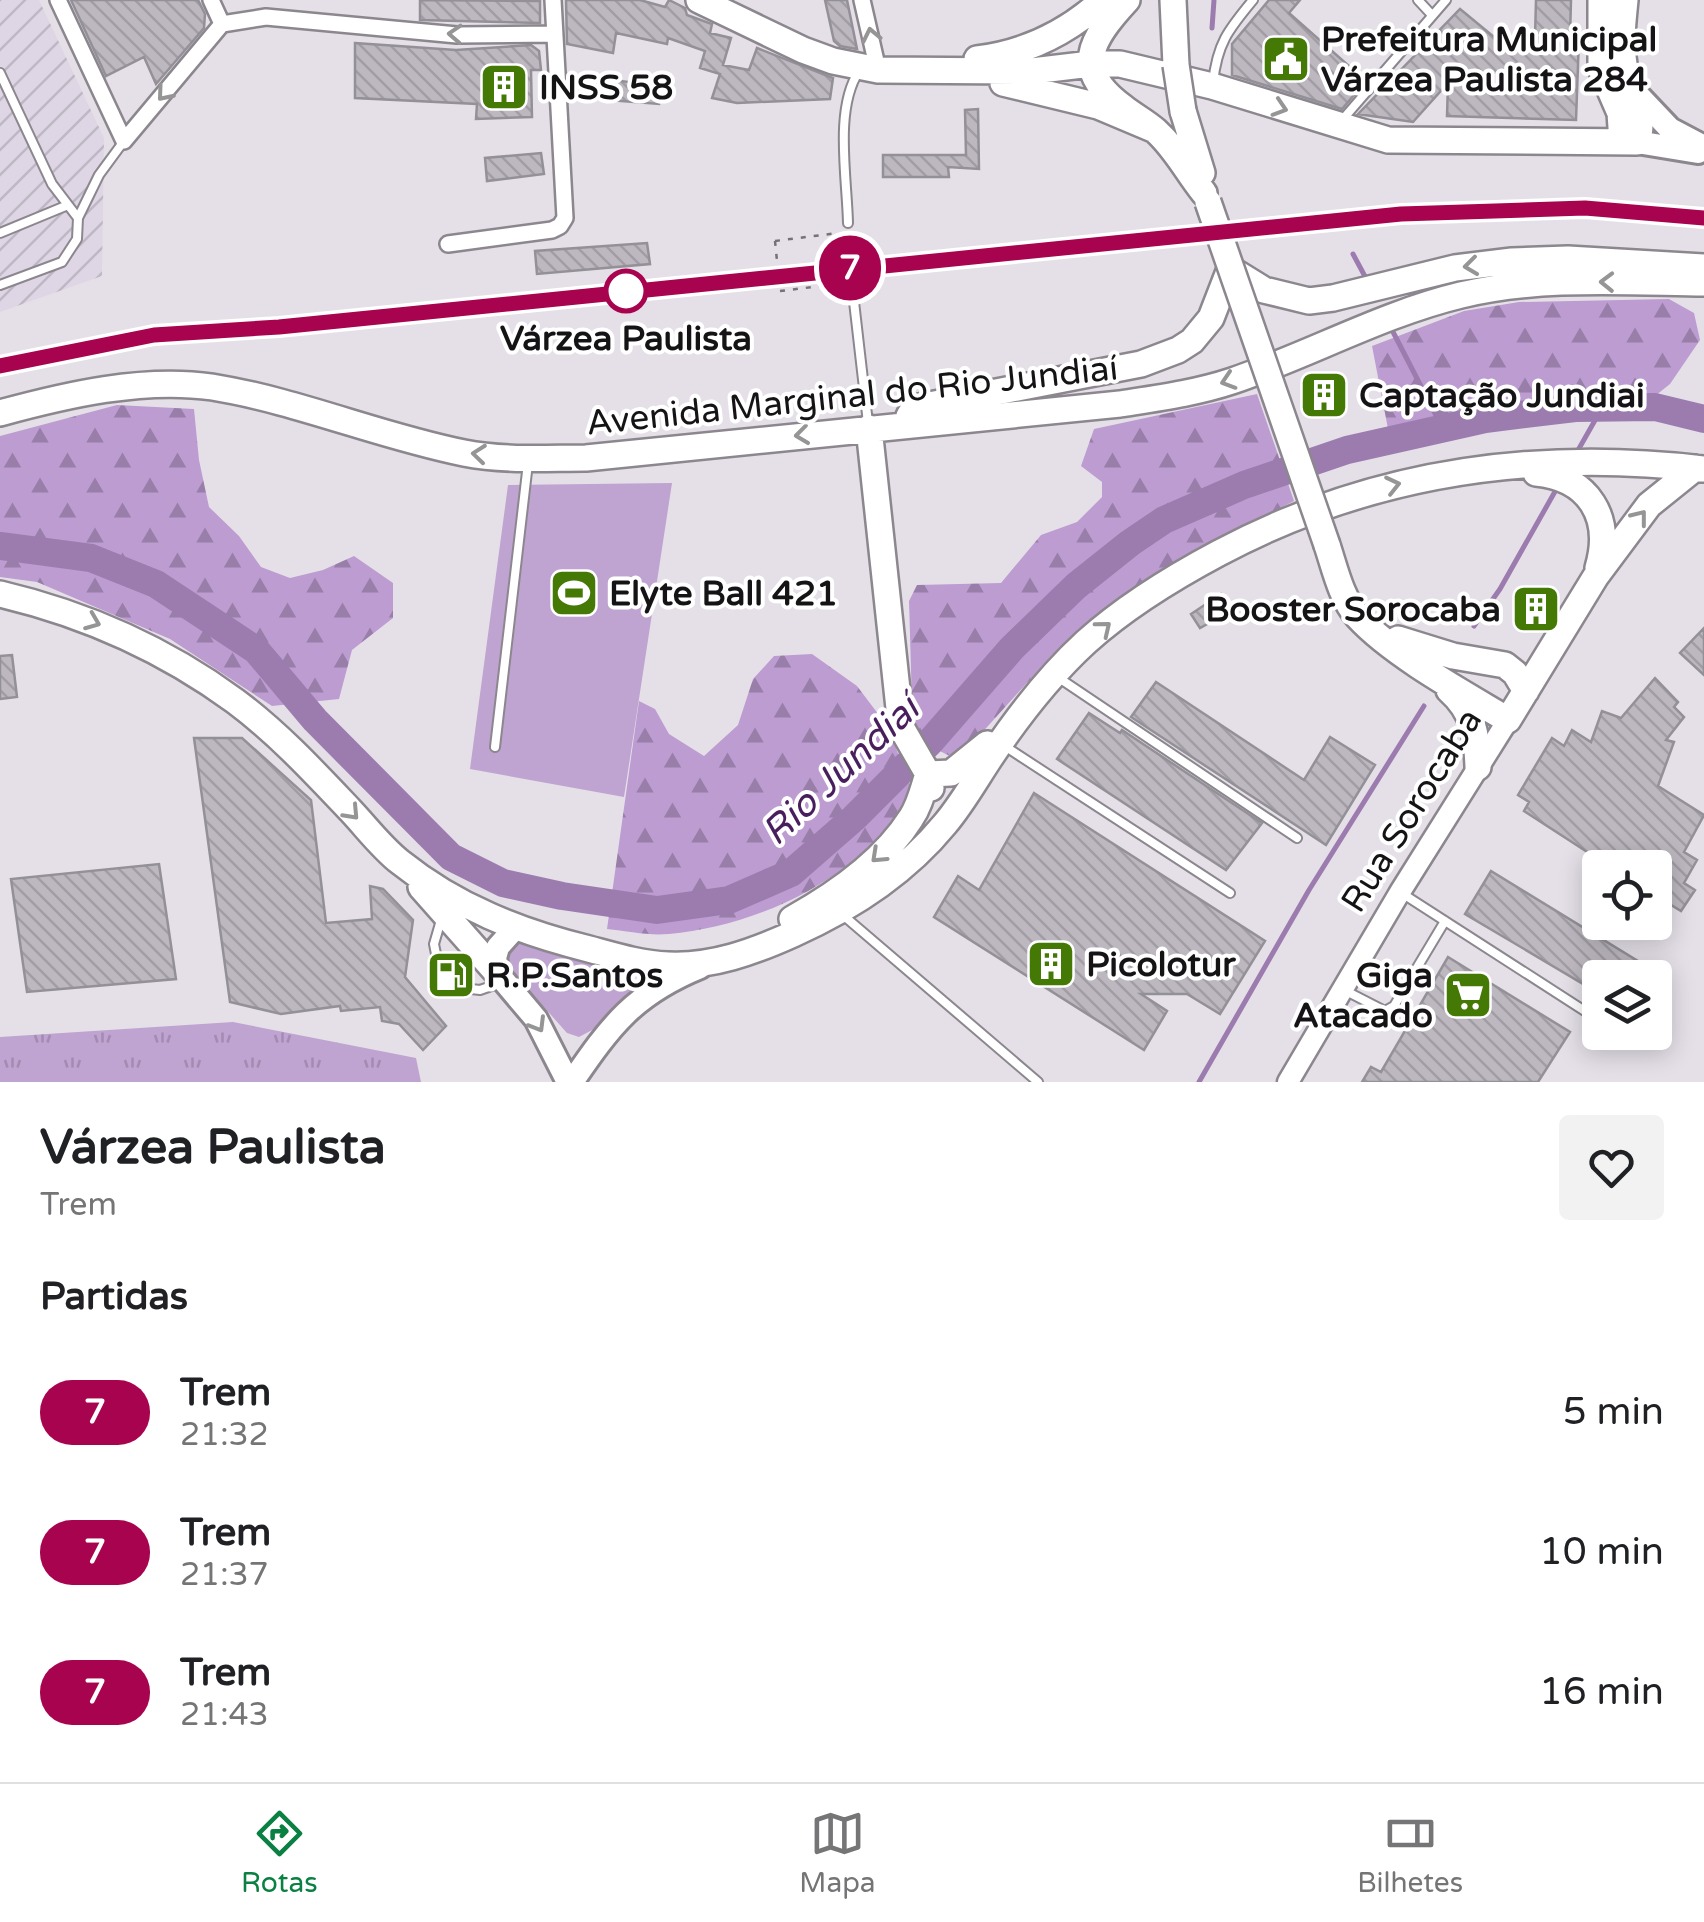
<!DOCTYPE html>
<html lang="pt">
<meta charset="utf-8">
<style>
:root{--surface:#fff;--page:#f2f2f2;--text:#202124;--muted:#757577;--line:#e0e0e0;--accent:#0b8043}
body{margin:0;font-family:"Varela Round",sans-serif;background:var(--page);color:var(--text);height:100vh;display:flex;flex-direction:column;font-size:38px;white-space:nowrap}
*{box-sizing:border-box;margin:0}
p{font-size:32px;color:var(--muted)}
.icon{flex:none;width:55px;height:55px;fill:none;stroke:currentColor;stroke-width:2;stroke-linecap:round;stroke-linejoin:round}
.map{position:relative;height:1082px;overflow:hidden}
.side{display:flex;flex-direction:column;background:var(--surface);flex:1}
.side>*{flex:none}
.badge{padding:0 20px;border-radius:32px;font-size:35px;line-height:65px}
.tools{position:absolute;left:1582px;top:850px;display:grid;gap:20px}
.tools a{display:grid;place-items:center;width:90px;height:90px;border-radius:10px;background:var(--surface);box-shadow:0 5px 25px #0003;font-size:50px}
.map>.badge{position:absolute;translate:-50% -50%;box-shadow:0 0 0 5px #fff}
h2{padding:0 40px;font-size:38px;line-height:90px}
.round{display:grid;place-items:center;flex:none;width:105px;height:105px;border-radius:10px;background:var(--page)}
.headline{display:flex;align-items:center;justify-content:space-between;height:170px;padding:0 40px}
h1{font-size:48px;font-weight:800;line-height:75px}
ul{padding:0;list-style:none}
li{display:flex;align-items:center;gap:30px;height:140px;padding:0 40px}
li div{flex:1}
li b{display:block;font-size:38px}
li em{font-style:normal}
li .badge{min-width:110px;font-weight:700;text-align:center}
.dock{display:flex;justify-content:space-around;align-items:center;height:140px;border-top:2px solid var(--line);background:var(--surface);font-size:28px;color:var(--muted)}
.dock a{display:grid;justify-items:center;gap:5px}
.dock .on{color:var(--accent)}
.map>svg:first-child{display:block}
.industrial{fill:url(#industrial-furrows)}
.grass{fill:url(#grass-tufts)}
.forest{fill:url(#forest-firs)}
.park{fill:#bfa3d0}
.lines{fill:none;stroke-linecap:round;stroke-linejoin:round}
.stream{stroke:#9c7caf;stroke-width:5}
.river{stroke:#9c7caf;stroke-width:28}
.building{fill:url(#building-back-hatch);stroke:#949097;stroke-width:2.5}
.service-casing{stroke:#8c878e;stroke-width:12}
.minor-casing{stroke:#8c878e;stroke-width:20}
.tertiary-casing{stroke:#8c878e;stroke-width:25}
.secondary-casing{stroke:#8c878e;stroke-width:28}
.primary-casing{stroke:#8c878e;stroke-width:30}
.path{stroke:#757177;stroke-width:2.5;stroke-dasharray:5 8;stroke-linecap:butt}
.service{stroke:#fff;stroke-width:8}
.minor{stroke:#fff;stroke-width:15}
.tertiary{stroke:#fff;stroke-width:20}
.secondary{stroke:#fff;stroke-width:22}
.primary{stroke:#fff;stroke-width:25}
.rail{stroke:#827f84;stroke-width:5;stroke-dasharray:5 10;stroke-linecap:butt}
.primary-bridge-casing{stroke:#8c878e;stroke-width:30;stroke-linecap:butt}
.path-bridge{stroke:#757177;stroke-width:2.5;stroke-dasharray:5 8;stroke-linecap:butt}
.primary-bridge{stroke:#fff;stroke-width:25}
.oneway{stroke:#969596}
.line-casing{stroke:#fff;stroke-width:22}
.line{stroke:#a8034f;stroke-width:15}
.stop-dot{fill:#fff;stroke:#a8034f;stroke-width:5}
.labels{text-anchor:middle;stroke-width:8;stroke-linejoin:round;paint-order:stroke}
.poi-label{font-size:35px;font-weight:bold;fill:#151316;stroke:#fff;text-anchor:start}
.stop-label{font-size:35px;font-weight:bold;fill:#151316;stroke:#fff}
.street-label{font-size:35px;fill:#151316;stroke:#fff}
.water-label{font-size:38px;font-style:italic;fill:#491e5d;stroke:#fff}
</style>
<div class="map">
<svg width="1704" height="1082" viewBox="0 0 1704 1082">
<defs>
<pattern id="industrial-furrows" width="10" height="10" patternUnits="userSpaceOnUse" patternTransform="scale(2.5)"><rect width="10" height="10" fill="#dfd6e5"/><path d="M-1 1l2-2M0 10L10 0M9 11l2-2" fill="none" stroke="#beb7c4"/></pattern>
<pattern id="grass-tufts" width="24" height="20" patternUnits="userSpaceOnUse" patternTransform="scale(2.5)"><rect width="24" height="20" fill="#bfa3d0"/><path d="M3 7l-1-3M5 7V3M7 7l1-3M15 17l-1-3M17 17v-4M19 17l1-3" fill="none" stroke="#a38bb2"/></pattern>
<pattern id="forest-firs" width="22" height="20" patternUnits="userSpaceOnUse" patternTransform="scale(2.5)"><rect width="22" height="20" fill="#bd9cd1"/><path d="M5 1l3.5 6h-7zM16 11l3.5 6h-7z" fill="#987ea9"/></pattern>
<pattern id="building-back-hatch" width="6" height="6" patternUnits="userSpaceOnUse" patternTransform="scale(2.5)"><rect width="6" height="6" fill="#bdb8c0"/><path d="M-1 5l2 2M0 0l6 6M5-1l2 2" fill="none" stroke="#a29da4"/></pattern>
</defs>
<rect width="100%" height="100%" fill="#e5e0e8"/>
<path class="industrial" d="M0,0H39L104,138L102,276L0,312Z"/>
<path class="grass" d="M233,1022L416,1058L421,1082H0V1037Z"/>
<path class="forest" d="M1669,299L1694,313L1700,340L1670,384L1650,400L1609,394L1579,403L1488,413L1389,434L1372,346L1464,311L1519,302Z
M1257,394L1294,501L1181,559L1052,655L979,736L954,758L913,738L909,601L917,585L1001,583L1041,535L1077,522L1102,497V482L1081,466L1094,429Z
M117,405L194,409L199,460L209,507L239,536L261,567L290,578L323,570L354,556L393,583V618L352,650L339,699L272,706L170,639L37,582L0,577V436Z
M812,654L857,686L888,727L911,788C871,874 761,926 669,934C649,936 627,931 607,929L639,701L655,709L669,734L704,756L738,725L753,679L774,656Z"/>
<path class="park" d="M672,483L624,797L470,769L508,485Z
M517,938L632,971L635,987L594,1029L579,1037L567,1033L504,962Z"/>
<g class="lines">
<path class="stream" d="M1212,28L1214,0
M1353,254L1368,282
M1391,328L1443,429
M1577,452L1602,408
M1474,626L1500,589L1557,488
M1199,1082L1309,890L1424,706"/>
<path class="river" d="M0,546L91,558L156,584L256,650L315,720L451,857L503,883L562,896L657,910L729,900L791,873L854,818L930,742L1012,648L1076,586L1130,543L1164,520L1244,485L1347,450L1485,419L1575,408L1655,407L1704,419"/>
</g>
<path class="building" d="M71,0H198L205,14L204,28L156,84L144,57L106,76Z
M420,0L540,1V23L420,20Z
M566,0H640L665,7L669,0L685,8L687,15L712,24L710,33L731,38L723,65L749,70L757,48L833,78L830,99L737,103L712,98L720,74L700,68L705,51L668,38L667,44L616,33L613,53L567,44Z
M825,0H847L857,49L840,46L834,41Z
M1269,0H1300L1289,13L1366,81L1342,109L1232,75V44Z
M1536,0H1571L1570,38H1579L1576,120L1447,116L1448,83L1413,122L1358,114L1460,9L1494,37H1535Z
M355,43L456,50L531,45L539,51L541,70H531L532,117L476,119L477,104L355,98Z
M568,74L659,86V104L570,97Z
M978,109L979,169L948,167L949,177H883V155H966L965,110Z
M541,153L544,174L487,181L485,158Z
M647,243L650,264L537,274L535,251Z
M1221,594L1230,611L1200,628L1191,614Z
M1704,628V675L1680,653Z
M12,655L17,697L0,699V656Z
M1655,678L1678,702L1674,707L1684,717L1666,740L1674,742L1658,786L1704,815L1684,852L1697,860L1684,883L1695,890L1681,911L1655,895V868H1612L1524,811L1529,802L1518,795L1552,738L1564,746L1572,730L1591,742L1602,711L1621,718Z
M1156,682L1304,780L1330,737L1375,765L1326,845L1131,717Z
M1089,713L1120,733L1122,730L1262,823L1226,870L1057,759Z
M194,738H242L311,800L326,923L372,919L370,886L383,889L413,920L405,977L446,1026L423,1050L399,1024L382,1021L380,1007L341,1011L340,1006L281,1014L230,1002Z
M1034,793L1265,941L1220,1014L1187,994H1141L1167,1011L1144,1050L934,917L958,876L979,890Z
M159,864L176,979L27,992L11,879Z
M1491,871L1646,966L1639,978H1600V994L1465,914Z
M1448,957L1570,1032L1538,1082H1362L1371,1067L1381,1072Z"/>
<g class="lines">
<g class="service-casing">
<path id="service" d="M1418,0L1431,14
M0,73L52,184L78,218
M1213,83C1217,44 1228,30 1253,0
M1343,119L1446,0
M848,223C847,177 834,109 859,71
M0,233L68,205
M0,285L62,262L77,239L78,218L99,175L124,141
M853,293L868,423
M1056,676L1297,838
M1003,745L1230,893
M495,747L528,463
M1400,892L1591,1015
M844,916L1038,1082
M441,920L434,944L436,954L471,989L480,990L500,983
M1346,991L1385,1011L1394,1006L1445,921"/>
</g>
<g class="minor-casing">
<path id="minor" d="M58,0L124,141L222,24L266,17L457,35L553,34
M211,0L222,24
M862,0L878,70
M448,244L552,230L560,226L565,218L553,0"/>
</g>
<g class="tertiary-casing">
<path id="tertiary" d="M1288,1082L1400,892L1508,720"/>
</g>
<g class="secondary-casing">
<path id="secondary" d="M1634,91L1670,129L1704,147
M1637,142L1698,152
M515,928L498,947L495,958L498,974L536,1019L568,1082
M572,1082C611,1025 634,994 700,967"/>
</g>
<g class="primary-casing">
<path id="primary" d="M699,0L803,50L833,61L878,70L1032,71L1091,64H1120L1212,86L1388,140L1637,142C1647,114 1629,91 1624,64C1620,44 1623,21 1625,0
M1127,0C1090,40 1071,70 1124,108C1134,116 1146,122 1156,131C1176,149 1187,172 1204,193
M1173,0L1176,65
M1601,0V69L1620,113L1622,142
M977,59C1026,53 1067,33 1103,0
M1003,83L1098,106L1155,130
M1183,111L1202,173
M0,413C66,395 143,377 212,387C298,401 379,436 464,453C504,461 546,458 586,458L1120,404C1158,398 1196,393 1232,381C1309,355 1382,314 1461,295C1540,276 1623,282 1704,283
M909,416L914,408L1141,364L1178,350L1192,341L1211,318L1230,269L1264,290L1309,301L1333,298L1455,268L1512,261L1568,259L1704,267
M869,428L901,727L928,774L931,788
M1536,473C1589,478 1613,517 1598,568
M1327,545C1335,569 1341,598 1358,617C1393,655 1463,693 1508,720L1596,576L1649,505L1695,468
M0,594C85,614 164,649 235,701C278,733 315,773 351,811C367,828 382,848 400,862C456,907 520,932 589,949C615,956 641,964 668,965C712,967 753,952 793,934C851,908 904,874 945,824C962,804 976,779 990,758C1018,716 1049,676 1086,642C1126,606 1172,578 1219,553C1371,472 1534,449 1704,469
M1398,639L1453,656L1505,665L1515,673L1526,691
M1449,690C1474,712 1477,736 1478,767
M928,774L951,773L987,744
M421,887L498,974
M792,919C835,895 884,861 911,818C920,805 923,789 928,774"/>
</g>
<path class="path" d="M775,241L838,233
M780,291L846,283"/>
<use href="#service" class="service"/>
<use href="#minor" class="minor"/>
<use href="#tertiary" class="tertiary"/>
<use href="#secondary" class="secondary"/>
<use href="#primary" class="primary"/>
<path class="rail" d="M0,366L154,335L279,327L1401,214L1585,208L1704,218"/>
<g class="primary-bridge-casing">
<path id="primary-bridge" d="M1176,65L1183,111
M1208,202L1327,545"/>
</g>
<path class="path-bridge" d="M775,241L780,291"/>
<use href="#primary-bridge" class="primary-bridge"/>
</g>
<defs><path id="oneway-chevron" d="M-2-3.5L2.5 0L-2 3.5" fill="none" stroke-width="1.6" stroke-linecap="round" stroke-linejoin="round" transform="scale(2.5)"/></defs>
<g class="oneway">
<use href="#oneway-chevron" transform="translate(455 34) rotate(-177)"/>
<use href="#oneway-chevron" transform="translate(871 35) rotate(-102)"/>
<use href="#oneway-chevron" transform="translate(164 94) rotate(130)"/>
<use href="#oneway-chevron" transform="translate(1280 108) rotate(18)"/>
<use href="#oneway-chevron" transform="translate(1471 266) rotate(173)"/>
<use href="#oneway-chevron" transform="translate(1607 282) rotate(-179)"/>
<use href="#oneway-chevron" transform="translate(1228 381) rotate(162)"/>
<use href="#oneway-chevron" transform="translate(802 435) rotate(173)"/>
<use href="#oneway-chevron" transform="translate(479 454) rotate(-174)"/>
<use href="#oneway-chevron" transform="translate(1393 485) rotate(-13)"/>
<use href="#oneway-chevron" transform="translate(1640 517) rotate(-52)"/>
<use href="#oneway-chevron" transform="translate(93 622) rotate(22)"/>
<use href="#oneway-chevron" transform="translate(1104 628) rotate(-39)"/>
<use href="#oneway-chevron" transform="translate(352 813) rotate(47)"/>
<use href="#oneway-chevron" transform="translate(878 856) rotate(137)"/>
<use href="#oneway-chevron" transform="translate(538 1025) rotate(59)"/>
</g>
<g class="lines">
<g class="line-casing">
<path id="line" d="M0,366L154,335L279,327L1401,214L1585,208L1704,218"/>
</g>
<use href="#line" class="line"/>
</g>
<defs>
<g id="civic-square" transform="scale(2.5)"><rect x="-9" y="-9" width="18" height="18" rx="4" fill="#457906" stroke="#fff"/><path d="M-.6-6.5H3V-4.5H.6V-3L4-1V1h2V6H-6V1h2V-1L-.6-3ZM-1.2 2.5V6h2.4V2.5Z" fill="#fff"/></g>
<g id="building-square" transform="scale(2.5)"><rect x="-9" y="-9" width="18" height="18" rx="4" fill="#457906" stroke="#fff"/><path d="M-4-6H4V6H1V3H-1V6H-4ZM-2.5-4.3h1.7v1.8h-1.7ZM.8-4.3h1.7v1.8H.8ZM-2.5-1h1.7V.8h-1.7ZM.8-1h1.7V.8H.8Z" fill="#fff"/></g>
<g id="stadium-square" transform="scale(2.5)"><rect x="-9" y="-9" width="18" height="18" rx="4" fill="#457906" stroke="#fff"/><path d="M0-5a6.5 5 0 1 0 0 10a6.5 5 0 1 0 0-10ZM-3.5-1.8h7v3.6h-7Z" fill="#fff"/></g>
<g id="fuel-square" transform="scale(2.5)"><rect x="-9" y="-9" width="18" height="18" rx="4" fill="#457906" stroke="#fff"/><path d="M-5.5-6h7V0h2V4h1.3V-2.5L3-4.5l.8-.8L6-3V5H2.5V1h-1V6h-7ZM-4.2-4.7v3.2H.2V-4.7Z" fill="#fff"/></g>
<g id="supermarket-square" transform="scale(2.5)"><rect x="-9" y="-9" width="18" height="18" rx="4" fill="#457906" stroke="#fff"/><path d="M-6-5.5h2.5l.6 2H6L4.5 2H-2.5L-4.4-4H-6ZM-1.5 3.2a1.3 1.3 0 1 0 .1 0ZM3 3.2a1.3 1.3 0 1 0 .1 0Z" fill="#fff"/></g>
</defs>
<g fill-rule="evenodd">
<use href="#civic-square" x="1286" y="59"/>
<use href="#building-square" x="504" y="87"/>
<use href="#building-square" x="1324" y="395"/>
<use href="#stadium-square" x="574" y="593"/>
<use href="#building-square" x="1536" y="609"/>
<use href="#building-square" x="1051" y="964"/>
<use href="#fuel-square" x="451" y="975"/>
<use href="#supermarket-square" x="1468" y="995"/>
</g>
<circle class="stop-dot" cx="626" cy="291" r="20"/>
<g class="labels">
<g class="poi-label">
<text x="1321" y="51">Prefeitura Municipal<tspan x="1321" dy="40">Várzea Paulista 284</tspan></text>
<text x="539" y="99">INSS 58</text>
<text x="1359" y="407">Captação Jundiai</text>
<text x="609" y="605">Elyte Ball 421</text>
<text x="1501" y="621" text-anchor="end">Booster Sorocaba</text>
<text x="1086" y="976">Picolotur</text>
<text x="486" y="987">R.P.Santos</text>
<text x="1433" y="987" text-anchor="end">Giga<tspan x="1433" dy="40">Atacado</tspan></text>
</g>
<g class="stop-label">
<text x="626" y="350">Várzea Paulista</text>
</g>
<g class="street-label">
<text transform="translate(852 395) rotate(-6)" y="12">Avenida Marginal do Rio Jundiaí</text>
<text transform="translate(1411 810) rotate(-58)" y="12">Rua Sorocaba</text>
</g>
<g class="water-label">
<text transform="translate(840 770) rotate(-43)" y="13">Rio Jundiaí</text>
</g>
</g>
</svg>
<div class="tools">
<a><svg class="icon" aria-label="locate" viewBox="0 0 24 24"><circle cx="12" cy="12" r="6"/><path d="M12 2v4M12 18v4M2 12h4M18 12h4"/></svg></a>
<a><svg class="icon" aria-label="layers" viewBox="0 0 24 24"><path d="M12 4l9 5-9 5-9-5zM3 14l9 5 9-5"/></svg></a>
</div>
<b class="badge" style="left:850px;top:268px;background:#a8034f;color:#fff">7</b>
</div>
<section class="side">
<div class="headline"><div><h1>Várzea Paulista</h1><p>Trem</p></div><a class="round"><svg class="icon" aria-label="heart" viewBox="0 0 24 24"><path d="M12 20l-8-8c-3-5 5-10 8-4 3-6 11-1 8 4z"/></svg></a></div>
<h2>Partidas</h2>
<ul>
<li><span class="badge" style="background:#a8034f;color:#fff">7</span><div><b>Trem</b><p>21:32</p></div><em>5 min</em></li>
<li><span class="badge" style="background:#a8034f;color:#fff">7</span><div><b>Trem</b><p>21:37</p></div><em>10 min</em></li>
<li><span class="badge" style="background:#a8034f;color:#fff">7</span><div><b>Trem</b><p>21:43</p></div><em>16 min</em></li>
</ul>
</section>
<nav class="dock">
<a class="on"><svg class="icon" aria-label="directions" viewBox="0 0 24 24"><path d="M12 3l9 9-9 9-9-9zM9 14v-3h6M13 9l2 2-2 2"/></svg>Rotas</a>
<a><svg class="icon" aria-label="map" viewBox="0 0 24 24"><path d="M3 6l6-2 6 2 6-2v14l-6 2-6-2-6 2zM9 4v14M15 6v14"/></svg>Mapa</a>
<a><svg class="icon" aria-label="tickets" viewBox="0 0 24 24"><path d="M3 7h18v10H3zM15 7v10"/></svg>Bilhetes</a>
</nav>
